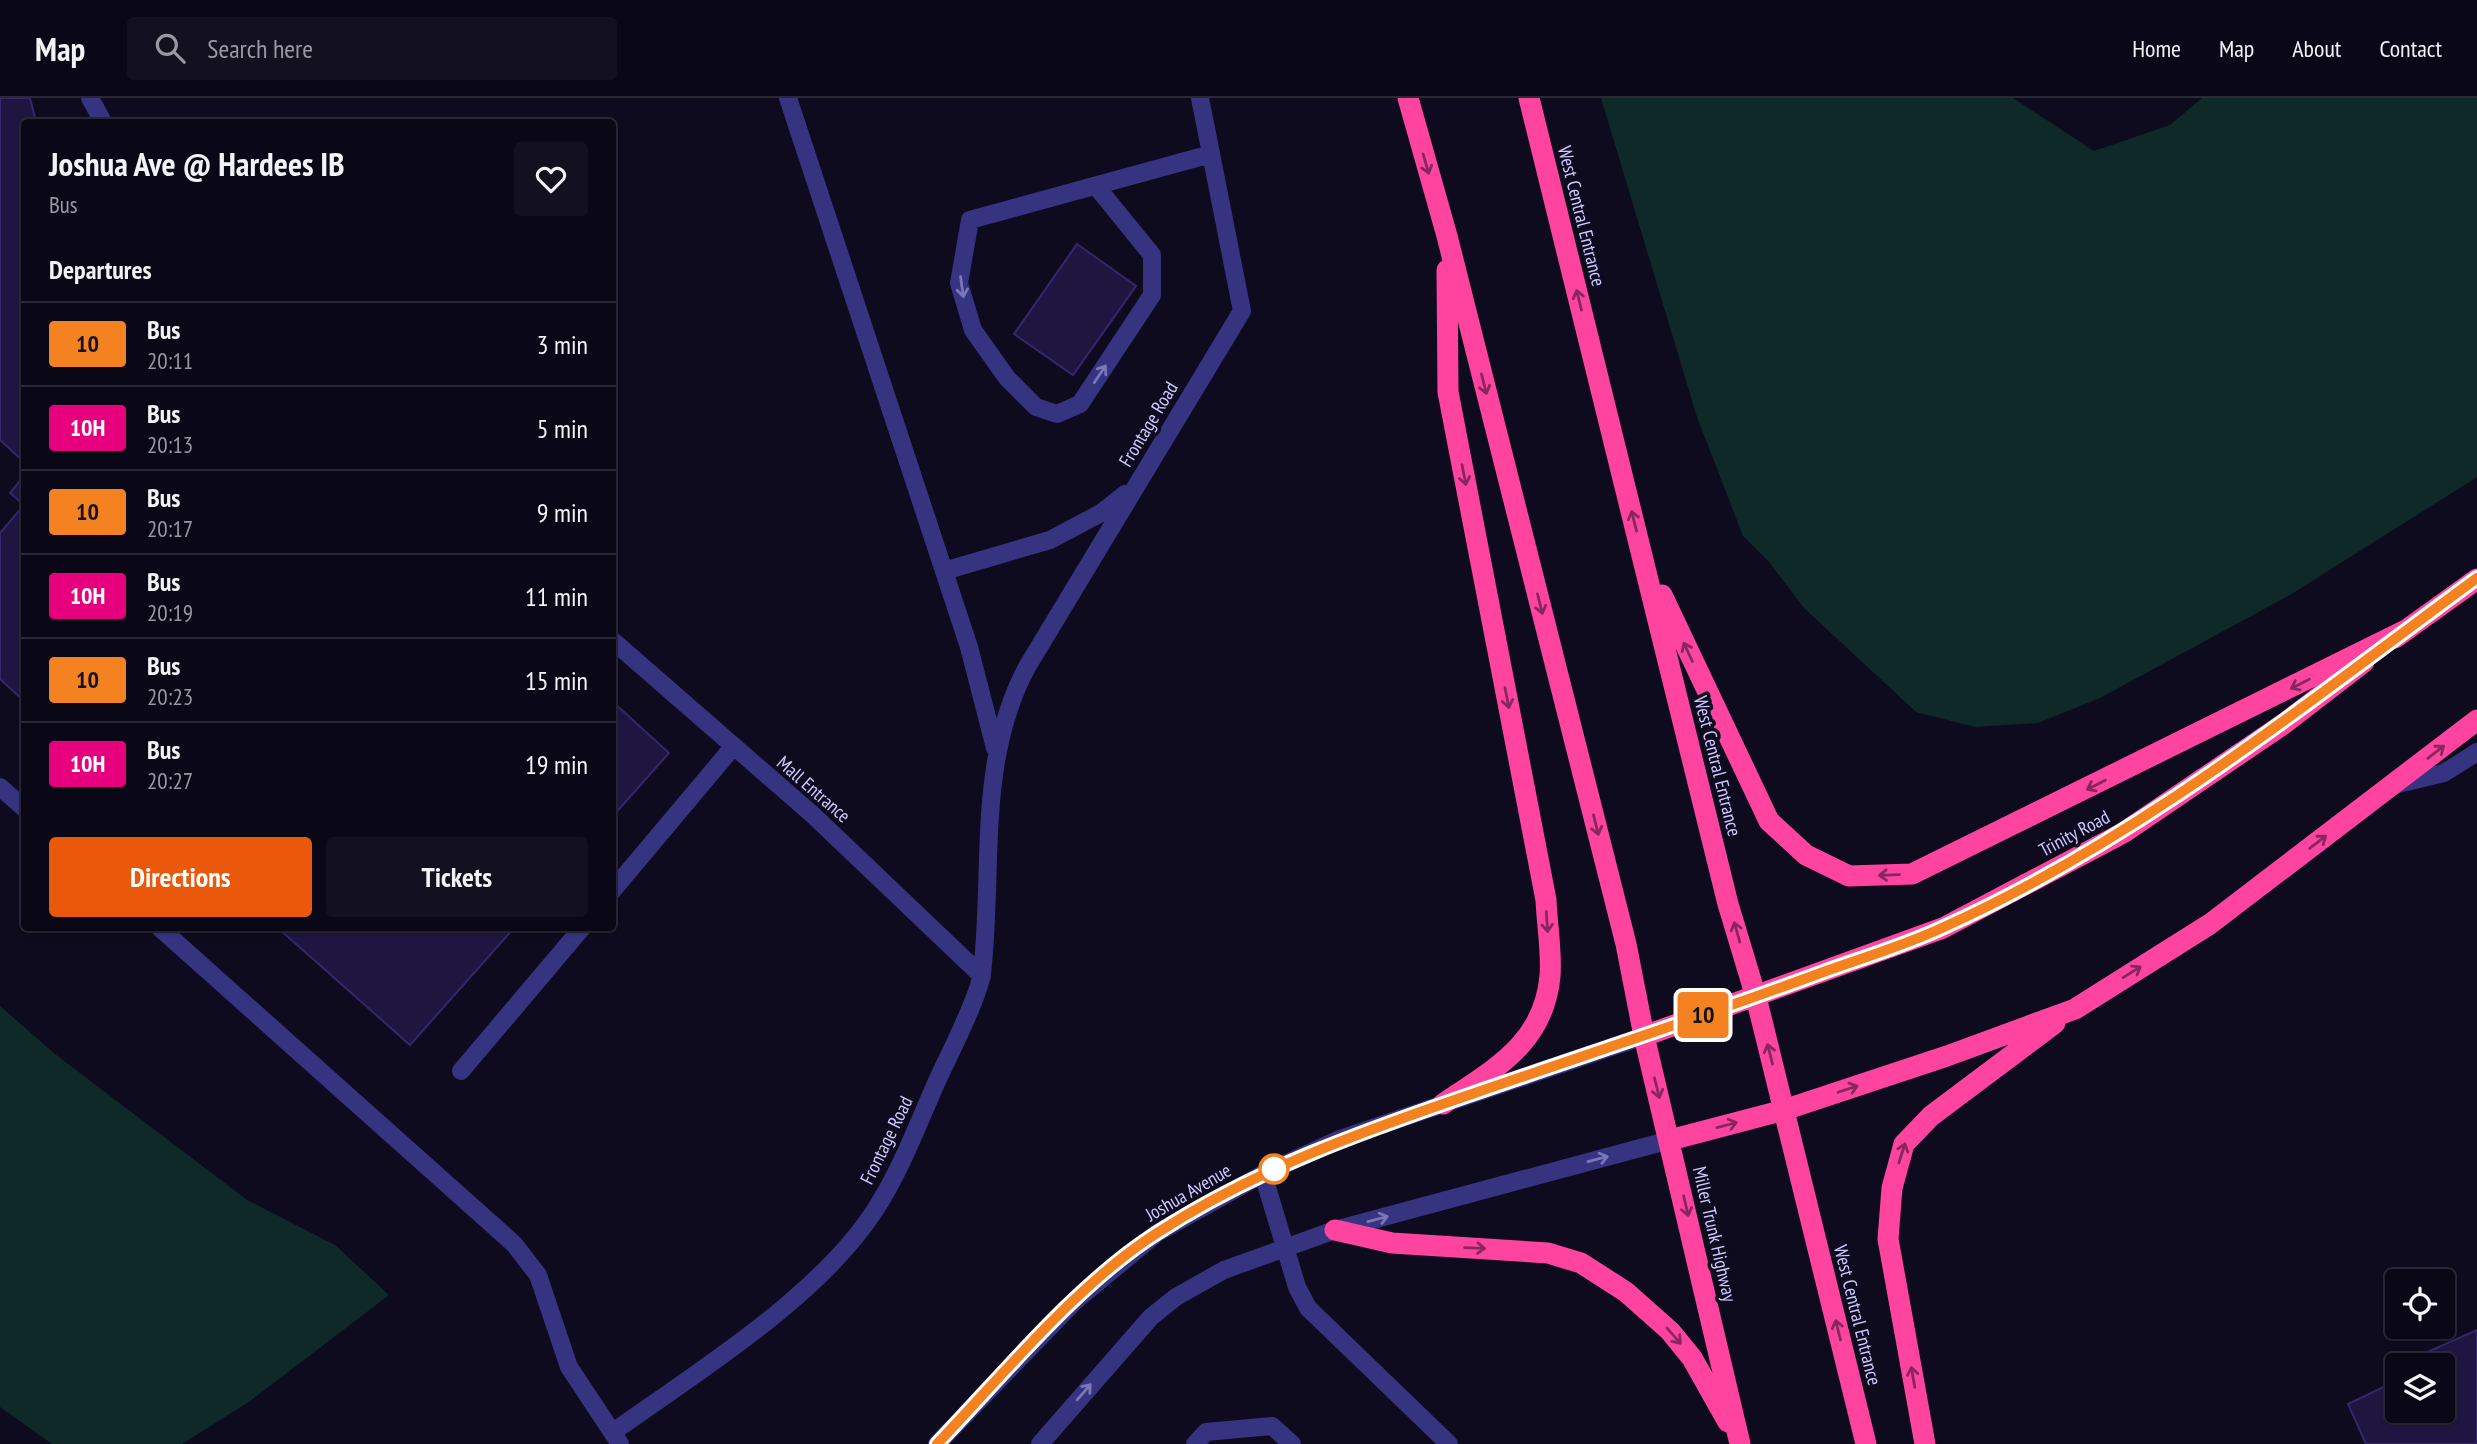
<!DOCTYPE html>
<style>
:root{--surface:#0a0817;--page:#131120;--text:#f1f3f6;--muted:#999aa1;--line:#2a2936;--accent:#ea580c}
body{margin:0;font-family:"PT Sans Narrow",sans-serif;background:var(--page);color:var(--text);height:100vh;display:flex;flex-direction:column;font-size:26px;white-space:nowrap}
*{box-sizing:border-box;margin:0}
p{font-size:23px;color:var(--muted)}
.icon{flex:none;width:38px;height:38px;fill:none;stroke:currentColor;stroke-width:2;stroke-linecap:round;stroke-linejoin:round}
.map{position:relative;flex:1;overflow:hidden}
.panel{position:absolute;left:21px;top:21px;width:595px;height:812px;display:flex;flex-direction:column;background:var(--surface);border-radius:7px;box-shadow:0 2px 5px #0004,0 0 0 2px var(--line)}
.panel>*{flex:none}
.badge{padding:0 14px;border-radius:5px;font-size:24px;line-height:46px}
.buttons{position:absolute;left:2385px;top:1171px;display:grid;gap:14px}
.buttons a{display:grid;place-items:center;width:70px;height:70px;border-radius:7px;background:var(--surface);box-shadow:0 2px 5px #0004,0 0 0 2px var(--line);font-size:35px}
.map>.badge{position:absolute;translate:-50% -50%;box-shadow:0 0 0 4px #fff}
h2{padding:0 28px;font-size:26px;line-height:63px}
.round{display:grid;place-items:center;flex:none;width:74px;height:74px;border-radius:7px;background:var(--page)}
.headline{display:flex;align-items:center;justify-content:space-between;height:119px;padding:0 28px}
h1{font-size:33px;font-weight:700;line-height:52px}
.action{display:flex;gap:14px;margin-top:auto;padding:14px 28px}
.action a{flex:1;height:80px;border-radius:7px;background:var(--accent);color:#fff;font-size:28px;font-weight:700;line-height:80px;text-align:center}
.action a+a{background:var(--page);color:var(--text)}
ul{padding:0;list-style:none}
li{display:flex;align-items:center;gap:21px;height:84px;padding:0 28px;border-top:2px solid var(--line)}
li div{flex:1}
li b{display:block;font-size:26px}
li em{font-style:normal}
li .badge{min-width:77px;font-weight:700;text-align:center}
header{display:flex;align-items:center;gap:42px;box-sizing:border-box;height:98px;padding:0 35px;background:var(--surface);border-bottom:2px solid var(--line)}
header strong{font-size:33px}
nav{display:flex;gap:38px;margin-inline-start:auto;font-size:24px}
.search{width:490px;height:63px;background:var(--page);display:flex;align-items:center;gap:18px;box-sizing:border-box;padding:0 24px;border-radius:7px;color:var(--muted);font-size:26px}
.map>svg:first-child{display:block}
.green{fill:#0e2928}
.building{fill:#1e1640;stroke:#34276d;stroke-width:2}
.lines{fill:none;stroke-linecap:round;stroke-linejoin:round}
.minor{stroke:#363480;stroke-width:18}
.highway{stroke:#ff449f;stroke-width:21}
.oneway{stroke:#86285f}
.oneway2{stroke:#7a77b9}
.line-casing{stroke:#fff;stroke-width:16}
.line{stroke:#f58220;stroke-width:10}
.stop-dot{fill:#fff;stroke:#f58220;stroke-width:3.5}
.labels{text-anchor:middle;stroke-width:7;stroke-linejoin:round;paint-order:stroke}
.street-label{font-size:19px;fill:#cec9ff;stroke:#0e0b1f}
</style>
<header>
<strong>Map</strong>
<div class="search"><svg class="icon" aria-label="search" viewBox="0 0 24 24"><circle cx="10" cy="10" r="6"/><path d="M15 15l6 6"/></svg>Search here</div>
<nav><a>Home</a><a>Map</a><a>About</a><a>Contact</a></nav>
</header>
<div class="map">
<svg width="2477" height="1346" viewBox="0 0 2477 1346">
<rect width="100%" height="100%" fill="#0e0b1f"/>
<path class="green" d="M1601,0H2013L2094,53L2170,27L2202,0H2477V379L2290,497L2100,600L2038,625L1975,629L1916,614L1804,510L1769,464L1743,438L1697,319Z
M0,908L55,956L247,1102L335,1147L389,1197L250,1303L182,1346H52L0,1309Z"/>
<path class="building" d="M0,0H30L36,24H24V364L0,342Z
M1077,146L1136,188L1073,277L1014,236Z
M24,378V603L0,581V435L24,407L10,395Z
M612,603L669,655L612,719Z
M278,830H514L410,947Z
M2477,1232V1346H2366L2348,1306L2398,1282V1312H2443V1267H2431L2425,1255Z"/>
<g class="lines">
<path class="minor" d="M90,0L103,24
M788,0L969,549L995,650
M1096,88L1152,157V197L1080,306L1057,316L1036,309L1007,280L973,232L959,185L970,122L1211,56
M944,473L1050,442L1101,415L1125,396
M612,542L813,717L982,878
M2394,687L2444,675L2477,654
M0,689L24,710
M612,793L733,649
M160,830L514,1146L538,1177L569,1269L620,1346
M461,973L582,830
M1263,1076L1297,1189L1308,1210L1449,1346
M613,1334C697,1274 819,1199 875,1112C901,1072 918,1026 937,983C948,959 979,899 982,875C994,772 976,664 1027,569L1242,213L1200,0
M937,1346L1075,1203L1157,1135L1263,1076L1340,1041L1644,938
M1040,1346L1151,1219L1176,1199L1224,1172L1335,1132L1670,1042
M1195,1346L1206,1334L1272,1328L1292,1346"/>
<path class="highway" d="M1408,0L1447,138L1626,846L1644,938L1740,1346
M1529,0L1728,806L1756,899L1866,1346
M1662,497L1769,723L1806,757L1849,778L1912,776L2404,533
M2395,540L2477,481
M1644,938L1943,830L2123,735L2285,625L2364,564
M1443,1006C1494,971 1544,946 1550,878C1552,854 1547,827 1546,802L1448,294L1447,172
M1670,1042L1784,1012L1947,958L2075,911L2210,826L2477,622
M1335,1132L1392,1145L1548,1155L1581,1165L1626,1194L1670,1233L1692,1260L1728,1324
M1925,1346L1888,1141L1892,1090L1904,1046L1931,1018L2055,925"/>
</g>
<defs><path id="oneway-shaft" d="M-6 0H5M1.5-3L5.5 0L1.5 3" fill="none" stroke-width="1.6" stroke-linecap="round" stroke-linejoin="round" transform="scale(1.75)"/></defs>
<g class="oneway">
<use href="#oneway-shaft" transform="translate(1426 66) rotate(74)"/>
<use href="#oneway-shaft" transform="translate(1579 202) rotate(-104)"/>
<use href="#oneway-shaft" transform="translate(1484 286) rotate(76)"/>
<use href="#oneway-shaft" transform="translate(1464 377) rotate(79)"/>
<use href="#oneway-shaft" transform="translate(1634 423) rotate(-104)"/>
<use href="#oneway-shaft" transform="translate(1540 506) rotate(76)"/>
<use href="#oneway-shaft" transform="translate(1688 554) rotate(-115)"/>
<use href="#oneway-shaft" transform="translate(2300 586) rotate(153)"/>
<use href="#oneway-shaft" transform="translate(1507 600) rotate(79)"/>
<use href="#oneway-shaft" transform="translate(2436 654) rotate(-38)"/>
<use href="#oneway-shaft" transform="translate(2096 687) rotate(153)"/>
<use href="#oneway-shaft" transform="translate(1596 727) rotate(76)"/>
<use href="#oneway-shaft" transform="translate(2318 744) rotate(-37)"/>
<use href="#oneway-shaft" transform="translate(1889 777) rotate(178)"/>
<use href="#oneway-shaft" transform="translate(1547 824) rotate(86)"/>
<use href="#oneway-shaft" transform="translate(1737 834) rotate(-106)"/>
<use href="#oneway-shaft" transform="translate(2132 874) rotate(-32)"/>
<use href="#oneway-shaft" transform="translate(1770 956) rotate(-104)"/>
<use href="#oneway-shaft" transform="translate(1657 990) rotate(76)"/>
<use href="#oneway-shaft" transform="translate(1848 991) rotate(-18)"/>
<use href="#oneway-shaft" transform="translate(1727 1027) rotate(-15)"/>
<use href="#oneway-shaft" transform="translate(1902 1055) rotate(-72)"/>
<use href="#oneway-shaft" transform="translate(1686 1108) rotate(77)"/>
<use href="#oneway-shaft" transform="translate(1475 1150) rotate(2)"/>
<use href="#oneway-shaft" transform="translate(1838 1232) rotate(-104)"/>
<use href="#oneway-shaft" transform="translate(1674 1238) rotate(49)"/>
<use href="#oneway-shaft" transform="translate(1913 1279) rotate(-100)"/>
</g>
<g class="oneway2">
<use href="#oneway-shaft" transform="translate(962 189) rotate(82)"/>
<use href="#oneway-shaft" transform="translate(1100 276) rotate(-56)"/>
<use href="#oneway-shaft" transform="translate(1598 1061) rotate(-15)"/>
<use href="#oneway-shaft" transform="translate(1378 1121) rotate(-15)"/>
<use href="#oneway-shaft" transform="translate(1084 1294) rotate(-49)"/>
</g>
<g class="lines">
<g class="line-casing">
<path id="line" d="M937,1346C1003,1277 1077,1186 1157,1135C1254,1072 1361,1034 1469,997C1588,956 1708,917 1826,873C1865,859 1906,847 1944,829C2139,741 2305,606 2477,480"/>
</g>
<use href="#line" class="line"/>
</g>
<circle class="stop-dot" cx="1274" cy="1071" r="14"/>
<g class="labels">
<g class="street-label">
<text transform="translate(1582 118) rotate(76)" y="7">West Central Entrance</text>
<text transform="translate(1148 326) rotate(-59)" y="7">Frontage Road</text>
<text transform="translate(1718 668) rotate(76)" y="7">West Central Entrance</text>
<text transform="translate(814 691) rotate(41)" y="7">Mall Entrance</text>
<text transform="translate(2074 735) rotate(-28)" y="7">Trinity Road</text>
<text transform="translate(886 1042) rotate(-64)" y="7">Frontage Road</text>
<text transform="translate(1188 1094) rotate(-30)" y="7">Joshua Avenue</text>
<text transform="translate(1715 1136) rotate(77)" y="7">Miller Trunk Highway</text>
<text transform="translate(1858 1217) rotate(76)" y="7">West Central Entrance</text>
</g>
</g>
</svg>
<div class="buttons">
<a><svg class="icon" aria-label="locate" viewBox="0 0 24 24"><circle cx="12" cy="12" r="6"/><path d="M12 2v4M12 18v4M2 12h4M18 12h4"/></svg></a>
<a><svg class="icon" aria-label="layers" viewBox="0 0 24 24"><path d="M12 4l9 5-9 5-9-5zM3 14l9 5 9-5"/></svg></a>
</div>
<b class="badge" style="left:1703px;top:917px;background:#f58220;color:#111">10</b>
<section class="panel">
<div class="headline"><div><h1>Joshua Ave @ Hardees IB</h1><p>Bus</p></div><a class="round"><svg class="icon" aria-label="heart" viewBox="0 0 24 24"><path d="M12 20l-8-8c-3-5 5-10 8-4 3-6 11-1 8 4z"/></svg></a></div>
<h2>Departures</h2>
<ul>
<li><span class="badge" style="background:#f58220;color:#111">10</span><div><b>Bus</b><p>20:11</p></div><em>3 min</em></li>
<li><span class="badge" style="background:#e6007e;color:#fff">10H</span><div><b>Bus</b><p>20:13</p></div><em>5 min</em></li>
<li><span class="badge" style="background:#f58220;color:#111">10</span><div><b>Bus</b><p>20:17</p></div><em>9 min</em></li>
<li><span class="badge" style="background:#e6007e;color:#fff">10H</span><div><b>Bus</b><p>20:19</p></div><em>11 min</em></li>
<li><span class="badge" style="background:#f58220;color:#111">10</span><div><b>Bus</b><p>20:23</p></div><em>15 min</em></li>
<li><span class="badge" style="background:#e6007e;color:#fff">10H</span><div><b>Bus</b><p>20:27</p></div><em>19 min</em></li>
</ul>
<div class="action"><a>Directions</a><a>Tickets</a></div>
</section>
</div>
